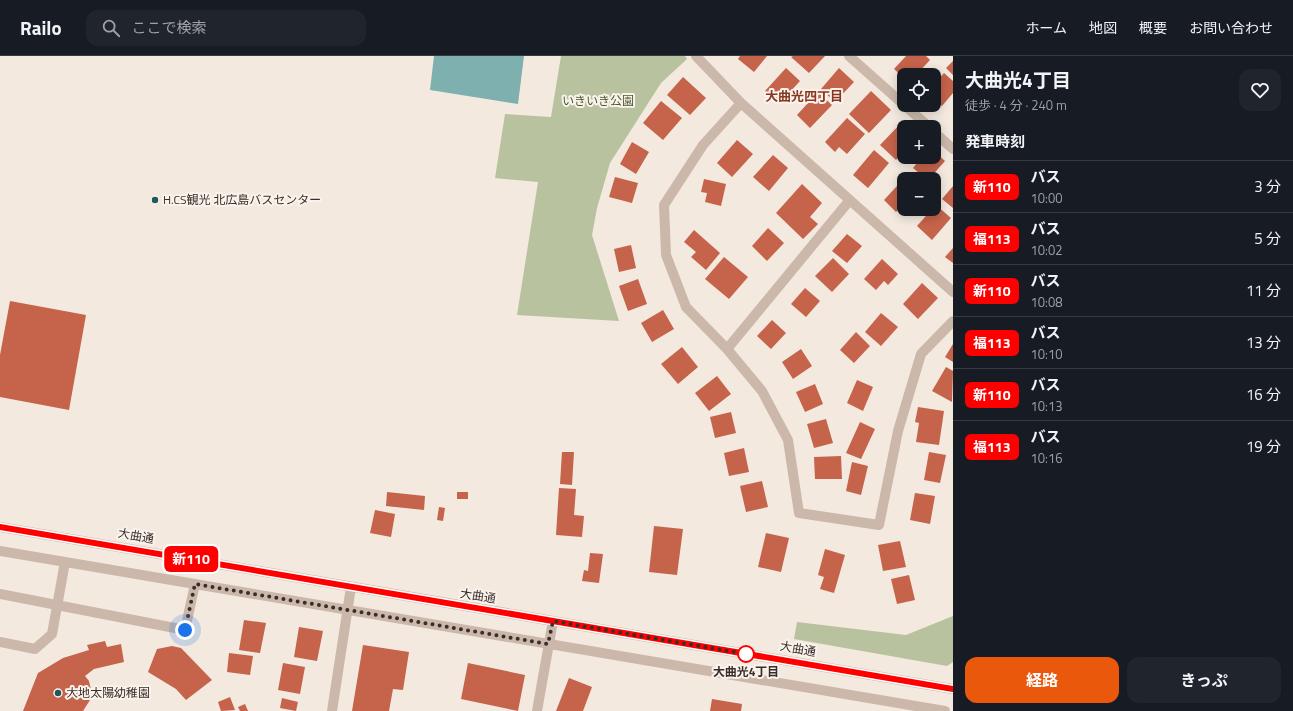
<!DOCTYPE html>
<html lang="ja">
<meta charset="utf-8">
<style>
:root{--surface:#171b24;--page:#20242c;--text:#f1f3f6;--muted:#9ea1a6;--line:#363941;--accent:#ea580c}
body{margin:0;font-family:"Titillium Web","Noto Sans JP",sans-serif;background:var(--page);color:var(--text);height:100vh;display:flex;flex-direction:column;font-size:15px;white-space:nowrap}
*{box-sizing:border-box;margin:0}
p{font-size:13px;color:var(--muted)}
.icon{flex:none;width:22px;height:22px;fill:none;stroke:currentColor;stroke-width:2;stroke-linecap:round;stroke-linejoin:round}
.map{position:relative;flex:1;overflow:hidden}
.sheet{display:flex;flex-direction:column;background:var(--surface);width:340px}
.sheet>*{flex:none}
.badge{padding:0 8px;border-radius:6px;font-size:14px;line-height:26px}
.controls{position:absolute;left:897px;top:12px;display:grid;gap:8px}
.controls a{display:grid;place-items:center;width:44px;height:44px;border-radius:8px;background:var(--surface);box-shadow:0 2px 10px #0003;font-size:20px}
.you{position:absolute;width:20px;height:20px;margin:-10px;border:3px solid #fff;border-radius:50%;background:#1a73e8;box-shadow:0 0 0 6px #1a73e833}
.map>.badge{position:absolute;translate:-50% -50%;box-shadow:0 0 0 2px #fff}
h2{padding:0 12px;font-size:15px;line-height:36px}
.round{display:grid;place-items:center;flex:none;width:42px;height:42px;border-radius:12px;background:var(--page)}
.summary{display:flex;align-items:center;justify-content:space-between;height:68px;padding:0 12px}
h1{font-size:19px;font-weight:700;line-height:30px}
.cta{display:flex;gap:8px;margin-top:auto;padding:8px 12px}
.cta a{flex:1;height:46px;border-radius:12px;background:var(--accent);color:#fff;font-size:16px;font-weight:700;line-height:46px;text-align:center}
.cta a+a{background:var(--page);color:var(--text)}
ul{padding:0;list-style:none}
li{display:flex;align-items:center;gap:12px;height:52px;padding:0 12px;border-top:1px solid var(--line)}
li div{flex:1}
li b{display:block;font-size:15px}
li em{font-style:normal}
li .badge{min-width:44px;font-weight:700;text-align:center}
header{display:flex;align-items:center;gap:24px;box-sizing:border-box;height:56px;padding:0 20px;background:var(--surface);border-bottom:1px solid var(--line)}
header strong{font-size:19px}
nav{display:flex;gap:22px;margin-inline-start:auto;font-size:14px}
.search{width:280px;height:36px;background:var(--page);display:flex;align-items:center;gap:10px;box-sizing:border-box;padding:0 14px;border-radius:12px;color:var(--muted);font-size:15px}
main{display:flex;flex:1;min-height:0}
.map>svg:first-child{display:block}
.green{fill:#b8c29f}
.water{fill:#7eb0b0}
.building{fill:#c5634b}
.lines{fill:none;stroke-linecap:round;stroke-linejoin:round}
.minor{stroke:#cbb8ab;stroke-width:10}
.line-casing{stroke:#fff;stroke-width:9}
.line{stroke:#f00;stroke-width:6}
.walk{stroke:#392e2a;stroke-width:4;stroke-dasharray:0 7.2}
.poi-dot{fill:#1f595b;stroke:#faf3ec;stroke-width:1.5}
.stop-dot{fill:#fff;stroke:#f00;stroke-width:2}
.labels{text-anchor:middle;stroke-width:4;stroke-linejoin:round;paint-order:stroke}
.park-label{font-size:12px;fill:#4a572e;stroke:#faf3ec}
.poi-label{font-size:12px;fill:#392e2a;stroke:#faf3ec;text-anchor:start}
.street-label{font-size:12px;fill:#392e2a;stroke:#faf3ec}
.stop-label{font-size:12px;font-weight:bold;fill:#392e2a;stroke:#faf3ec}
.neighbourhood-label{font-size:13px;font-weight:bold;fill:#883723;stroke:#faf3ec}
</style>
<header>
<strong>Railo</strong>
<div class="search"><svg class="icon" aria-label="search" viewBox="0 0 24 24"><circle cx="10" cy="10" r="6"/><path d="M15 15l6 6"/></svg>ここで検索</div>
<nav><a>ホーム</a><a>地図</a><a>概要</a><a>お問い合わせ</a></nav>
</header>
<main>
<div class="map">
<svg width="953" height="655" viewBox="0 0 953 655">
<rect width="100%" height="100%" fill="#f3e9df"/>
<path class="green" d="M561,0H685L687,3L661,27L610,107L597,152L592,179L619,265L517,259L538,126L495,122L505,58L551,61Z
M953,560V606L947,610L794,583L797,566L906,579Z"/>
<path class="water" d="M434,0H524L518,48L430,34Z"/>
<path class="building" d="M740,0H767L754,16L738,3Z
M793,0H825L809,17L791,1Z
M906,0H926L930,4L916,19H904V22L894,13Z
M953,5V19L946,12Z
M786,12L800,25L779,48L765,35Z
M839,12L854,26L835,46L821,33Z
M944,17L953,25V37L942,50L934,44V28Z
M683,21L706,42L690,59L667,39Z
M871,35L891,54L869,77L849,58Z
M818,36L832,49L810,72L797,59Z
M661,45L682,62L663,84L643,67Z
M847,62L865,78L847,98L839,91L835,96L825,86Z
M903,65L909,71H904V95L896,104L880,89Z
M737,84L753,98L732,121L717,107Z
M632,86L649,96L636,118L620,108Z
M874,94L889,107L868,132L853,119Z
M934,95L945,105L929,123H926L913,112L922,101H934Z
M773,99L788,112L769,135L753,121Z
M908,118L914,123H904V148L896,156L884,144Z
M615,121L638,127L632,147L609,141Z
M704,123L726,128L721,150L705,146L707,137L701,136Z
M802,128L822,147L810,161L818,168L803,183L776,157Z
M953,130V152L942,143Z
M936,149L951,162L932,184L917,170L932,153H934Z
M768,172L784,187L767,205L752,190Z
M694,174L720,197L706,214L691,201L696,196L684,186Z
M847,178L862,190L847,207L832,195Z
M631,189L636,212L619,216L614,193Z
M953,192V207L945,201Z
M724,201L748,221L729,243L705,223Z
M833,202L849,218L832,236L815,220Z
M882,203L898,218L888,229L884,225L876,234L864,223Z
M638,223L647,248L628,255L619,230Z
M922,227L938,242L918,263L903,248Z
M805,232L820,245L806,261L791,248Z
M10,245L86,259L69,354L0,341V299Z
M663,254L674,273L652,286L641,267Z
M881,257L898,271L881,290L865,276Z
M772,264L786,277L771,293L757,280Z
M856,276L870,290L854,307L840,294Z
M953,288V306L945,301Z
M682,291L698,311L678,328L661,308Z
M801,293L812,310L793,323L782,306Z
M946,311L953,315L952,346L932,335Z
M717,320L731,338L709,355L695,337Z
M857,324L873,331L863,355L847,347Z
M815,328L823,348L805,356L796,336Z
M918,351L944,355L939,389L916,386L919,367L915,366Z
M731,356L736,377L715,382L710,361Z
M826,363L833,387L814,392L807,368Z
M860,366L875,373L861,403L846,397Z
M744,392L749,416L729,420L724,397Z
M562,396H574L572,429L560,428Z
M929,396L946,399L940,427L924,424Z
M841,400L842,423H815L814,401Z
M852,406L868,410L861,439L846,435Z
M762,425L768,451L746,456L740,430Z
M559,432L576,433L574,459L584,460L582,481L556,479Z
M387,436L425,440L424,454L386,450Z
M457,436H468V443H457Z
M915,437L935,440L930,468L910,464Z
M439,451L445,452L443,465L437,464Z
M375,454L395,458L391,481L370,477Z
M654,470L683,473L677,519L649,516Z
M766,477L789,482L781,516L758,511Z
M900,485L906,511L883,515L878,489Z
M825,493L845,499L834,537L820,533L824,521L818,519Z
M590,497L603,498L599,527L582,525L584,514L588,515Z
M909,519L915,544L897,548L891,523Z
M244,564L266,567L260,597L239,594Z
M299,571L323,575L317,605L294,601Z
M105,585L107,591L121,588L124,606L94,613L85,620L89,625L91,634L90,644L83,655H23L38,617L63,602L89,594L87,589Z
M363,589L409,596L403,634L393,633L389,655H352Z
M172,590L181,592L212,624L186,644L176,633L148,616L157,593Z
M229,597L253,600L250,619L227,616Z
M283,607L305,611L300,638L278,634Z
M468,607L525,619L518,655L461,643Z
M569,622L592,631L583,655H556Z
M230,641L235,654L221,655L218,646Z
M282,642L298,646L296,655L280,652Z
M712,643L742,648L741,655H710Z
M245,648L248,655H240L238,651Z"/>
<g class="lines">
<path class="minor" d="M696,0L741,47L953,236
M849,0L929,71
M741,47L703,89L664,149L666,199L686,251L727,293L762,335L788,384L799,457L879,469L898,375L921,298L953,265
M934,76L953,93
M727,293L849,145
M0,471L953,633
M0,495L945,655
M0,538L185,574L195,528
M0,586L35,593L52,578L65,506
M332,655L351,531
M537,655L553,565"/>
</g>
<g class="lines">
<g class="line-casing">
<path id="line" d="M0,471L953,633"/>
</g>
<use href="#line" class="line"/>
<path class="walk" d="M185,574L195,528L548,588L553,565L752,599L746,598"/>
</g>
<g class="poi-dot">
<circle cx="155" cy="144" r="4"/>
<circle cx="58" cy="637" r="4"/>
</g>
<circle class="stop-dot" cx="746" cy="598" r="8"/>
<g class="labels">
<g class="park-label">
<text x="598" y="49">いきいき公園</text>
</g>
<g class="poi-label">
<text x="163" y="148">H.CS観光 北広島バスセンター</text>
<text x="66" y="641">大地太陽幼稚園</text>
</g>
<g class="street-label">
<text transform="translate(136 480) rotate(10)" y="4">大曲通</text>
<text transform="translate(478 540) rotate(9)" y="4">大曲通</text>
<text transform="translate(798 593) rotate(10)" y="4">大曲通</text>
</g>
<g class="stop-label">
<text x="746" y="620">大曲光4丁目</text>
</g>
<g class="neighbourhood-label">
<text x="804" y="45">大曲光四丁目</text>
</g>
</g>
</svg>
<div class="controls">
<a><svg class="icon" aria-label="locate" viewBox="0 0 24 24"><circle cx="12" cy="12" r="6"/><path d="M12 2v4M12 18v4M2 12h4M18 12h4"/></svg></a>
<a>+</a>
<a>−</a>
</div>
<div class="you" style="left:185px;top:574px"></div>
<b class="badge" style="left:191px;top:503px;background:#f00;color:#fff">新110</b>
</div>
<section class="sheet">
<div class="summary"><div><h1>大曲光4丁目</h1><p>徒歩 · 4 分 · 240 m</p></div><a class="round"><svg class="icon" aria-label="heart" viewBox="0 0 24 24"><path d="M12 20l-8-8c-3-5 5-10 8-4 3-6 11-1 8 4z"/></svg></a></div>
<h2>発車時刻</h2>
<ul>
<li><span class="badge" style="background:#f00;color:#fff">新110</span><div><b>バス</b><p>10:00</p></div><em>3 分</em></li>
<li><span class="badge" style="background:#f00;color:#fff">福113</span><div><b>バス</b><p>10:02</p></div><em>5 分</em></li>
<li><span class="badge" style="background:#f00;color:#fff">新110</span><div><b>バス</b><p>10:08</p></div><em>11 分</em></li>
<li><span class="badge" style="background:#f00;color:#fff">福113</span><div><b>バス</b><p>10:10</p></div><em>13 分</em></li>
<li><span class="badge" style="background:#f00;color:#fff">新110</span><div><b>バス</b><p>10:13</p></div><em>16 分</em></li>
<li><span class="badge" style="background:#f00;color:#fff">福113</span><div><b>バス</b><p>10:16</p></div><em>19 分</em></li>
</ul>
<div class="cta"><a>経路</a><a>きっぷ</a></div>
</section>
</main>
